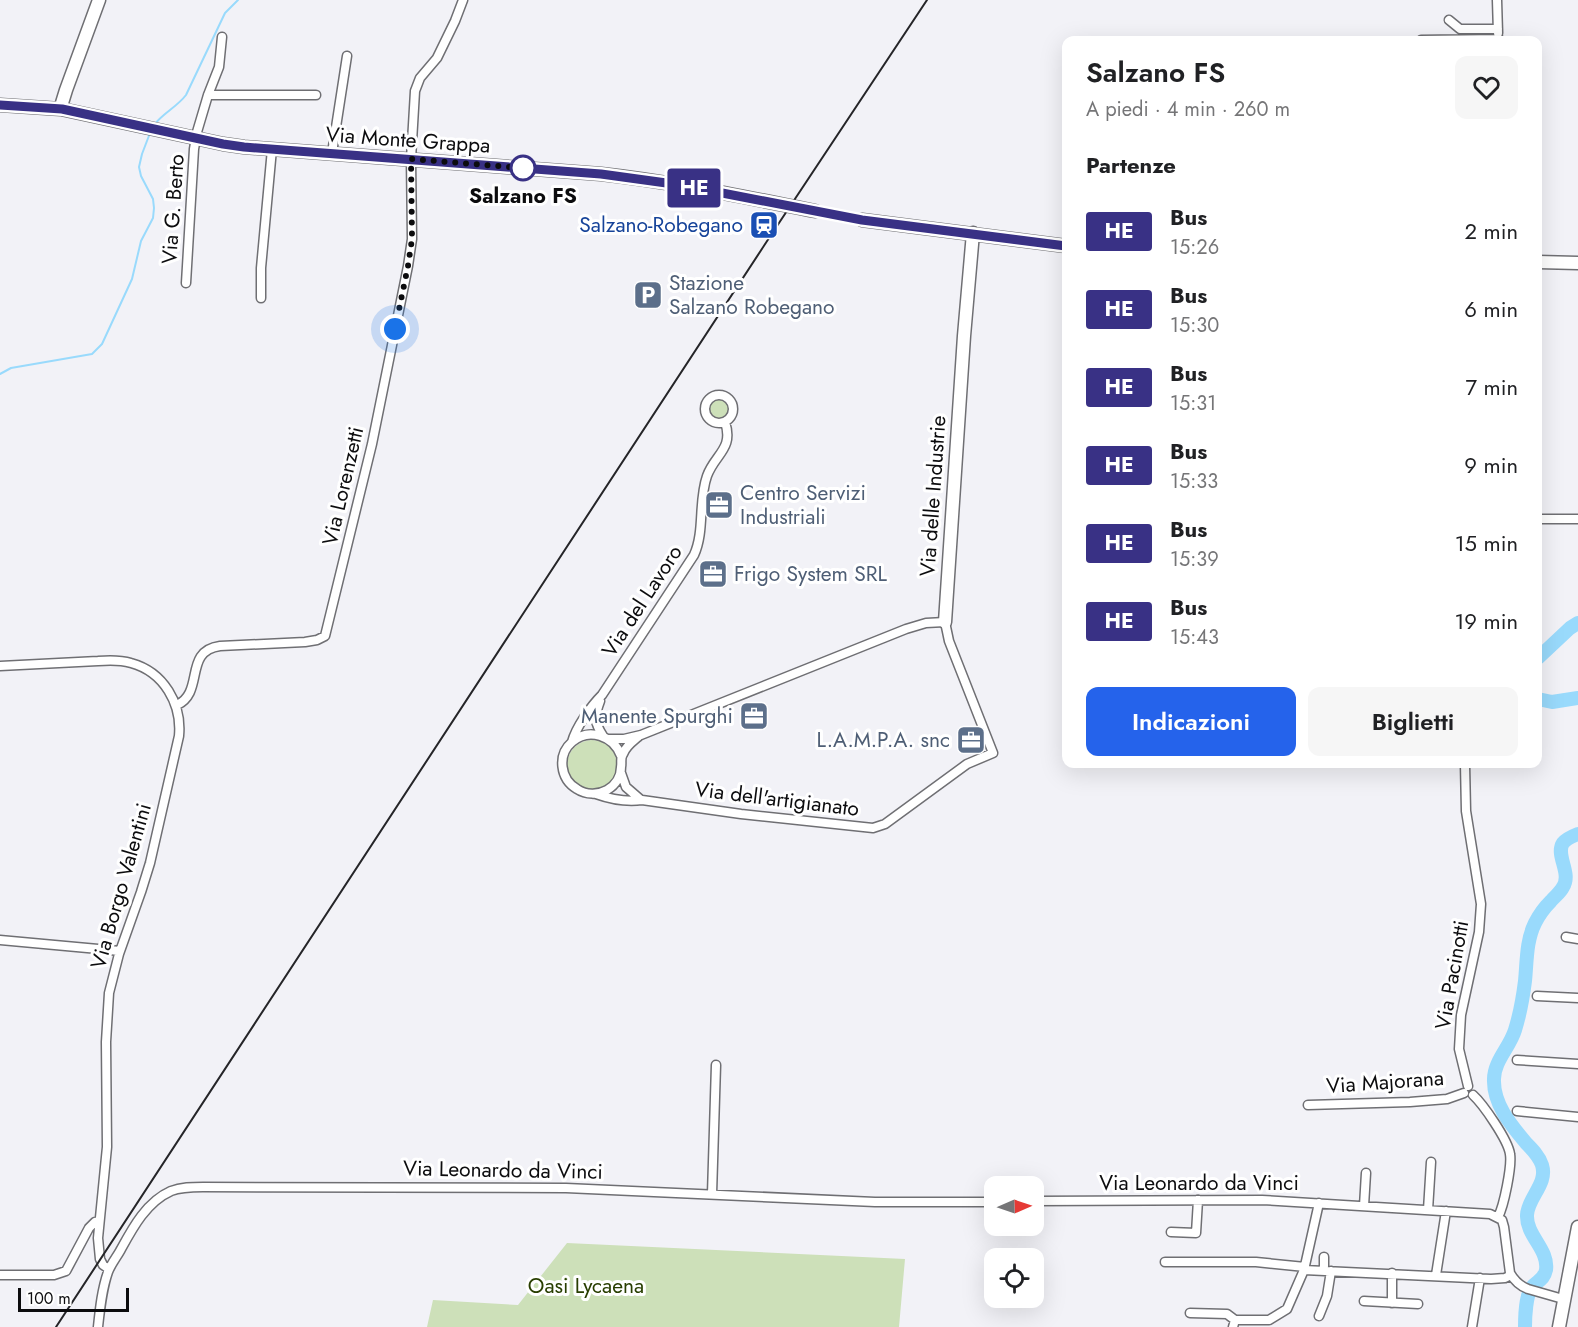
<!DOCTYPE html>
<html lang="it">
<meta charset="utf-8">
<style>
:root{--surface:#fff;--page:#f6f6f6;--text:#202124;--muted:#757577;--accent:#2563eb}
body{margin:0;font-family:Jost,sans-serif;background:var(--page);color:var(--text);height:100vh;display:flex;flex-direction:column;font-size:22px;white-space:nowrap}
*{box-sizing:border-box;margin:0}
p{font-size:20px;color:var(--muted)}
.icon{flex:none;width:33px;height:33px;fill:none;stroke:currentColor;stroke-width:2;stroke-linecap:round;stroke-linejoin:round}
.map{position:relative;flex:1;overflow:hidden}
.panel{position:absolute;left:1062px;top:36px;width:480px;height:732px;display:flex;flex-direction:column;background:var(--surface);border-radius:12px;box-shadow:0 6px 24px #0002}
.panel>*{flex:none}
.badge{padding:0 12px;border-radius:4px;font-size:21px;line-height:39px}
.needle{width:39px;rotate:88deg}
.fabs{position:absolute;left:984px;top:1176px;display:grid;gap:12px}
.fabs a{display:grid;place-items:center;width:60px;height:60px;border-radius:12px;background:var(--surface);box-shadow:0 6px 24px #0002;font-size:30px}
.scale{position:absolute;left:18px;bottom:15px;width:111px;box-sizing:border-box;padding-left:6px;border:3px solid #0c0c0e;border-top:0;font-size:16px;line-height:21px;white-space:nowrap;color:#0c0c0e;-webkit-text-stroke:4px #fff;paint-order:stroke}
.you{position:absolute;width:30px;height:30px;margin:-15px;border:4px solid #fff;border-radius:50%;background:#1a73e8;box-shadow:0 0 0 9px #1a73e833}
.map>.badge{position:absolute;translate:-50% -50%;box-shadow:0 0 0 3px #fff}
h2{padding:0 24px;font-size:22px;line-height:54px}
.round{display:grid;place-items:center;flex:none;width:63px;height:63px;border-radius:12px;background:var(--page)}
.head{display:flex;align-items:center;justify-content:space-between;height:102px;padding:0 24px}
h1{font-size:28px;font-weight:600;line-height:45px}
.button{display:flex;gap:12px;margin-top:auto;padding:12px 24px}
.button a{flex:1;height:69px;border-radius:12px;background:var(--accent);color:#fff;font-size:24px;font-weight:600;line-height:69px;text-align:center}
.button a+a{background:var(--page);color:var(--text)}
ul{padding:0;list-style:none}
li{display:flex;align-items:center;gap:18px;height:78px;padding:0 24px}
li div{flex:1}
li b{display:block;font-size:22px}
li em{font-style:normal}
li .badge{min-width:66px;font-weight:700;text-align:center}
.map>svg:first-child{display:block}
.green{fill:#cde0b9}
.water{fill:#99dafc}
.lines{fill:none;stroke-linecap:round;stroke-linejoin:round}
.stream{stroke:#99dafc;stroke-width:2}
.river{stroke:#99dafc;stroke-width:14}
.secondary-tunnel{stroke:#d0d0d4;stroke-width:12;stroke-dasharray:12 6;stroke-linecap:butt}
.street-casing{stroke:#6f6f73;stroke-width:11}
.secondary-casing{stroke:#6f6f73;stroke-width:15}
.street{stroke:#fff;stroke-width:8}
.secondary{stroke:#fff;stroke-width:12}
.rail{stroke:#252528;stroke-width:2}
.line-casing{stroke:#fff;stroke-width:14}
.line{stroke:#393185;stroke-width:9}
.walk{stroke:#0c0c0e;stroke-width:6;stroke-dasharray:0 10.8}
.stop-dot{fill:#fff;stroke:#393185;stroke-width:3}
.labels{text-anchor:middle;stroke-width:6;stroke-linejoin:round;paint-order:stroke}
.street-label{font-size:21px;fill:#0c0c0e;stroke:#fff}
.stop-label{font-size:21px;font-weight:bold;fill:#0c0c0e;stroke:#fff}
.transit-label{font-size:21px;fill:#164399;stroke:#fff;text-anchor:end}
.service-label{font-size:21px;fill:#4e5e75;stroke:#fff;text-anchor:start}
.park-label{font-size:21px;fill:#283e00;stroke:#fff}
</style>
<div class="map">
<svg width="1578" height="1327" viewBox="0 0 1578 1327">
<rect width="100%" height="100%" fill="#f2f2f7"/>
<path class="green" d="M709 409a10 10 0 1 1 20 0a10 10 0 1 1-20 0Z
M567 765a25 25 0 1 1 50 0a25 25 0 1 1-50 0Z
M567,1243L905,1259L899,1327H427L433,1300L518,1305Z"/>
<path class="water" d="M1524,1293L1534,1295L1529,1313L1527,1327H1519Z"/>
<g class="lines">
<path class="stream" d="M154,125C163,113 177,107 186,95L225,13L238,0
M0,374L11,368L92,354L102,344L132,279L141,241L153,218L154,208L153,199L141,176L139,167L142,154L150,133"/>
<path class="river" d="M1538,658L1570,628L1578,623
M1538,699L1552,702L1578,698
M1525,1327C1525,1318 1526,1294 1532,1287C1537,1281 1544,1280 1546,1270C1549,1249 1526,1236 1527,1215C1528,1197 1548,1184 1542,1165C1539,1156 1532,1149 1526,1143C1511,1125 1493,1104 1494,1079C1494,1061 1510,1047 1515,1030C1520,1014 1523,997 1525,981C1527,962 1526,941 1535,923C1539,915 1545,907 1551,901C1555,896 1560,893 1563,887C1572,873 1555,855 1563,843C1566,839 1573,836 1578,834"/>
<path class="secondary-tunnel" d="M815,211L862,220"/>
<g class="street-casing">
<path id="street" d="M1497,0L1498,33
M1449,20L1460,29H1498
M1421,40L1499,39
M208,95H316
M332,153L347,56
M186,283L194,149L197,132L208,95L219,67L222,37
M261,298V268L272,149
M705 409a14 14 0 1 1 28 0a14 14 0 1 1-28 0Z
M1538,519H1578
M0,666L98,661C109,660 121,660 131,663C164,672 182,704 179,736L150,863L141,892L119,954L109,993L106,1042L107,1147L98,1238L100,1259L103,1265L109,1269
M600,701C594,717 594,722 603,736
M177,705C205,692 183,651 220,646L305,642L317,640L325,636L372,444L408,266L412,239L411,159L415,91L420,78L437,58L455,21L463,0
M572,742C576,727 591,706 602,695L694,555C705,531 698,501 707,476C715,454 734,449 725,422
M621,756C614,736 589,727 572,742C557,755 560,779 577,789C586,795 598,795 607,790C616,785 621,776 621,767C622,762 620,758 623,754C626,746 632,742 638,737
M1465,764L1466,811L1481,904L1479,932L1461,1015L1459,1049L1468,1086
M621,773L626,787L641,800
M596,794C610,799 627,802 642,800L741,814L873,828L885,824L967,764L993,753L949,641L945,622L926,623L906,629L641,735L624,739H608
M1566,937L1578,939
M0,940L120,951
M1537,996L1578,998
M1517,1060L1578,1064
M1473,1095C1483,1104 1508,1140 1510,1154C1512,1166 1504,1206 1498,1217
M1308,1105L1410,1102L1447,1099L1464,1093
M1517,1111L1578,1117
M712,1194L716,1065
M1034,1201L1262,1200L1490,1214L1502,1220L1504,1227L1510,1273C1514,1280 1520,1286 1528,1289L1563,1299
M1364,1206L1366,1173
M1428,1210L1431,1162
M1171,1232L1196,1233L1198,1200
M1165,1262H1256L1305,1267
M1304,1270L1491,1279L1505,1278L1511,1275
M1323,1271L1324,1266V1257
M0,1275H54L66,1271L89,1228L95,1222L99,1221
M1436,1275L1446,1211
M1364,1301L1418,1304
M1392,1303V1273
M1190,1313L1227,1314L1235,1320
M1319,1316L1327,1296L1331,1271
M98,1327C100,1308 102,1289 108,1272C111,1264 116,1258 120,1251C132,1229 146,1202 171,1191C181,1187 192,1187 203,1187L566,1188L875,1202H994
M1233,1327L1235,1320H1269L1287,1309L1304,1270L1319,1203
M1472,1327L1480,1278"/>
</g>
<g class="secondary-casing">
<path id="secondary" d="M0,105L61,109L223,144L244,147L601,174C673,182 744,197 815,211
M61,109L62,103L66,90L99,0
M862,220L1066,246
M1538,262L1578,263
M945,622L964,336L973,233
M1559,1327L1578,1227"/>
</g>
<use href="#street" class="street"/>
<use href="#secondary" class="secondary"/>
<path class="rail" d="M56,1327L773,232L927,0"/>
</g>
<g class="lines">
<g class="line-casing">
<path id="line" d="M0,105L62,109L223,144L244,147L601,174L681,185L862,220L1066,246"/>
</g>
<use href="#line" class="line"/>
<path class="walk" d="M395,329L408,266L412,239L411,159L523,168"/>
</g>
<defs>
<g id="station-square" transform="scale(1.5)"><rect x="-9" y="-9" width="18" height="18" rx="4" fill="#1a4fb4" stroke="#fff"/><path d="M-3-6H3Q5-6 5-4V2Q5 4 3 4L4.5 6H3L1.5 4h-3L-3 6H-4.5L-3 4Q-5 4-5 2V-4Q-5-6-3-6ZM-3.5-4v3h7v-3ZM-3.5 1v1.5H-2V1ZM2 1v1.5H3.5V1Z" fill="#fff"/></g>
<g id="parking-square" transform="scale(1.5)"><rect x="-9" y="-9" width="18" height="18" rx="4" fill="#5c6f8a" stroke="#fff"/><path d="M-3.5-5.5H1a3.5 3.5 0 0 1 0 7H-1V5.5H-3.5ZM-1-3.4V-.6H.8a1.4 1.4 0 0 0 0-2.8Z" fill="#fff"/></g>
<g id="office-square" transform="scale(1.5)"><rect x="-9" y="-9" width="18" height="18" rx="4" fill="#5c6f8a" stroke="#fff"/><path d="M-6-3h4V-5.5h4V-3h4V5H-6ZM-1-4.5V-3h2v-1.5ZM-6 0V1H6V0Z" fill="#fff"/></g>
</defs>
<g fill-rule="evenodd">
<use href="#station-square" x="764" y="225"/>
<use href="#parking-square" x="648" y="295"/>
<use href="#office-square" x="719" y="505"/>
<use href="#office-square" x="713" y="574"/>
<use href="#office-square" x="754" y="716"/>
<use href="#office-square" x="971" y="740"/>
</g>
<circle class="stop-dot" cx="523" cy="168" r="12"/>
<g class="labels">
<g class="street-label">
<text transform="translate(408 140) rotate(4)" y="7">Via Monte Grappa</text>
<text transform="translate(173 209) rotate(-86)" y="7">Via G. Berto</text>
<text transform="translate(343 486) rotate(-77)" y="7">Via Lorenzetti</text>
<text transform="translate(933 496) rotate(-86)" y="7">Via delle Industrie</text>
<text transform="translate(642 601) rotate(-57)" y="7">Via del Lavoro</text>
<text transform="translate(777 799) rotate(7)" y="7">Via dell'artigianato</text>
<text transform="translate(121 886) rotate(-74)" y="7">Via Borgo Valentini</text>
<text transform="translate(1452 975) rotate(-80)" y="7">Via Pacinotti</text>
<text transform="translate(1385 1082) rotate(-4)" y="7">Via Majorana</text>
<text transform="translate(503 1170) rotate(1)" y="7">Via Leonardo da Vinci</text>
<text x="1199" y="1190">Via Leonardo da Vinci</text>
</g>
<g class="stop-label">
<text x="523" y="203">Salzano FS</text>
</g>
<g class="transit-label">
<text x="743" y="232">Salzano-Robegano</text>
</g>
<g class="service-label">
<text x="669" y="290">Stazione<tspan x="669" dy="24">Salzano Robegano</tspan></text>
<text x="740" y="500">Centro Servizi<tspan x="740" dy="24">Industriali</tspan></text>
<text x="734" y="581">Frigo System SRL</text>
<text x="733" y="723" text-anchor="end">Manente Spurghi</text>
<text x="950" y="747" text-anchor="end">L.A.M.P.A. snc</text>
</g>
<g class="park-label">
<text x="586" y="1293">Oasi Lycaena</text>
</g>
</g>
</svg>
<div class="fabs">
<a><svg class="needle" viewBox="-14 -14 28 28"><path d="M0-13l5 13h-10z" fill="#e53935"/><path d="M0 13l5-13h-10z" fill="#757577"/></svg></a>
<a><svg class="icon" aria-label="locate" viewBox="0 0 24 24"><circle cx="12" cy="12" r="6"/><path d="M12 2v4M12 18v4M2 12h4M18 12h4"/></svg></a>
</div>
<div class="scale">100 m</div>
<div class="you" style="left:395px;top:329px"></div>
<b class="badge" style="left:694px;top:188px;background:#393185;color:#fff">HE</b>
<section class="panel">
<div class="head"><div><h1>Salzano FS</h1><p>A piedi · 4 min · 260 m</p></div><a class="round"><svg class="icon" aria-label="heart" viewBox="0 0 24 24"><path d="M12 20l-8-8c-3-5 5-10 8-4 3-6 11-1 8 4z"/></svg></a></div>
<h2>Partenze</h2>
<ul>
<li><span class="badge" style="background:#393185;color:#fff">HE</span><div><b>Bus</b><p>15:26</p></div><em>2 min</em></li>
<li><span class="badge" style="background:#393185;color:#fff">HE</span><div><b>Bus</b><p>15:30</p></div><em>6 min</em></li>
<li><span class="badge" style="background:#393185;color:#fff">HE</span><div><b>Bus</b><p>15:31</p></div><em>7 min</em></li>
<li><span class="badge" style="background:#393185;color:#fff">HE</span><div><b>Bus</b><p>15:33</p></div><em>9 min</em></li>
<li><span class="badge" style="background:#393185;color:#fff">HE</span><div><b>Bus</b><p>15:39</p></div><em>15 min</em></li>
<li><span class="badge" style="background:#393185;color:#fff">HE</span><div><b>Bus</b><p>15:43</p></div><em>19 min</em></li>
</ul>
<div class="button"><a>Indicazioni</a><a>Biglietti</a></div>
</section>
</div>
